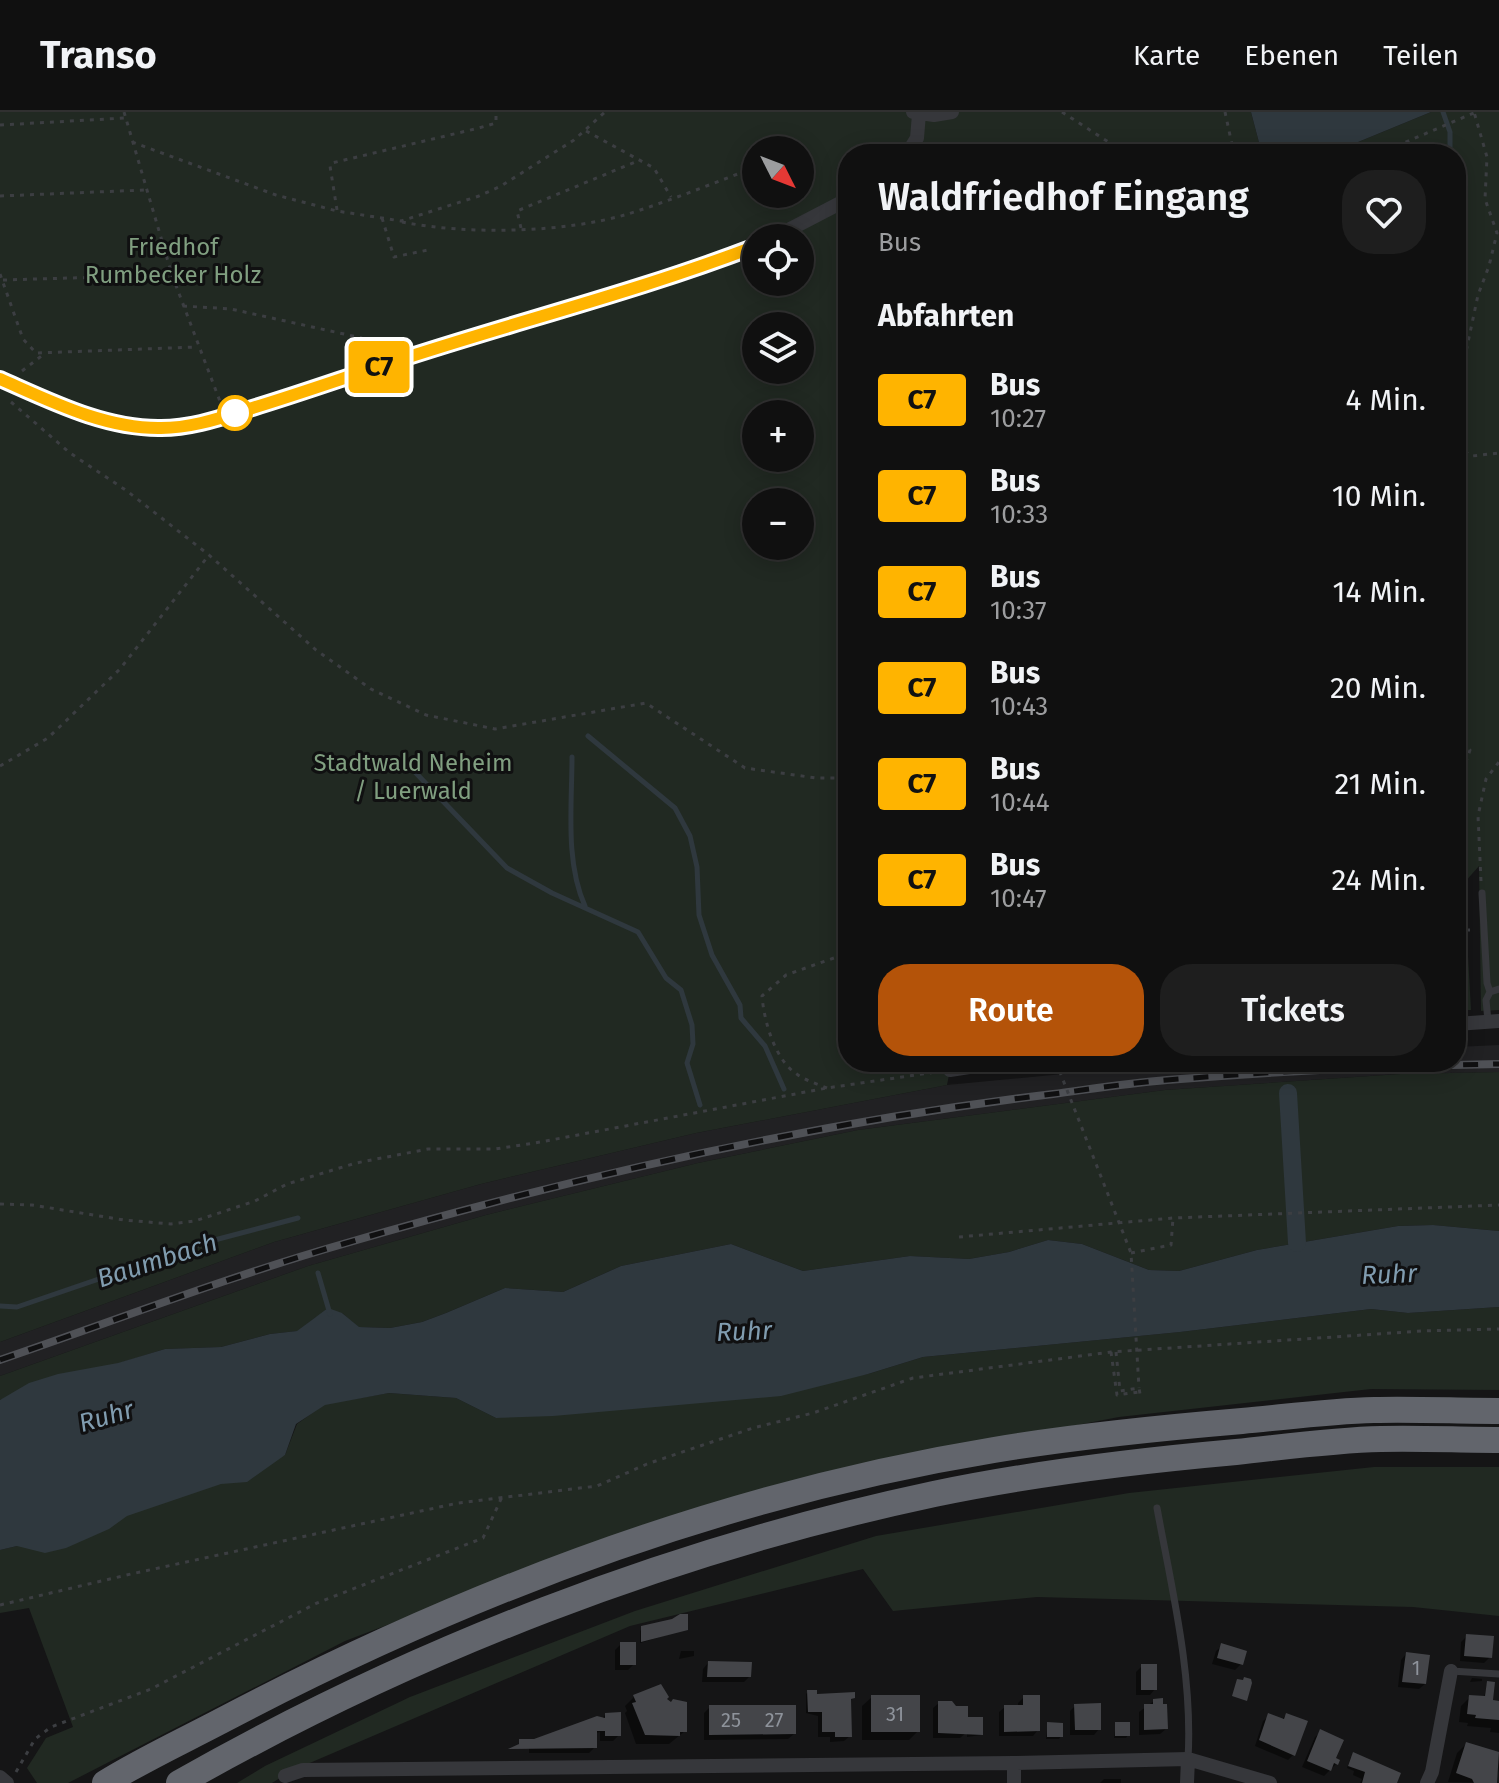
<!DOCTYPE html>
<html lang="de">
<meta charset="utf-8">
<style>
:root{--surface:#101010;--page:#1e1e1e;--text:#f1f3f6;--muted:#9c9d9f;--line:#303030;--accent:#b45309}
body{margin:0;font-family:"Fira Sans",sans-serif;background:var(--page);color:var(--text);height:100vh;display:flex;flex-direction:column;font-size:30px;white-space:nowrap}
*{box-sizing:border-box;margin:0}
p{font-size:26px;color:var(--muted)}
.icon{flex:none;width:44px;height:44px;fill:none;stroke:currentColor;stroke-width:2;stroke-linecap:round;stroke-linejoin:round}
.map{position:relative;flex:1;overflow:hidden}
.drawer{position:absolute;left:838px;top:32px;width:628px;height:928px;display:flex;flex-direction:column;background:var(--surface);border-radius:32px;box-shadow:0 4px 20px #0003,0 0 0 2px var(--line)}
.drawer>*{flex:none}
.badge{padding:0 16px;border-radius:6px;font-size:28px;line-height:52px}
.needle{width:52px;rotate:132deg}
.controls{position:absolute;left:742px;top:24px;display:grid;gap:16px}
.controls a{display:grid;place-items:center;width:72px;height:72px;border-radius:50%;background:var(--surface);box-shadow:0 4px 20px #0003,0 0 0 2px var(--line);font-size:40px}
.map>.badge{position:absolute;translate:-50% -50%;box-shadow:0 0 0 4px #fff}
h2{padding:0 40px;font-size:30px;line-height:72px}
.round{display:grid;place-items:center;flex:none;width:84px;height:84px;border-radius:32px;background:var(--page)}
.headline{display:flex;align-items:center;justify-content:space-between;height:136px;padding:0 40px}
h1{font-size:38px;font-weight:600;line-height:60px}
.primary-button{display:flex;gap:16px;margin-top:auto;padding:16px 40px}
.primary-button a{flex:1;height:92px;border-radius:32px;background:var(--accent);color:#fff;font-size:32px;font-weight:600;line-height:92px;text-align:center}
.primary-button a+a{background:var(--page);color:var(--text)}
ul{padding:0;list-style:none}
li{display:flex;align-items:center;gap:24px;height:96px;padding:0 40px}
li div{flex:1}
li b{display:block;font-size:30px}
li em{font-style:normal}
li .badge{min-width:88px;font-weight:700;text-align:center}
header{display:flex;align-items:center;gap:48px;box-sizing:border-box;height:112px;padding:0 40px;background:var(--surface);border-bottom:2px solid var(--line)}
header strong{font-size:38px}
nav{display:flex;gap:44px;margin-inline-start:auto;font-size:28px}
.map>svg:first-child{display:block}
.built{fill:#212123}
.green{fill:#212922;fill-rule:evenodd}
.water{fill:#2f383e}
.shadow{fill:#0007}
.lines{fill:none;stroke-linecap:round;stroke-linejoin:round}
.stream{stroke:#2f383e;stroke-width:5}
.canal{stroke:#2f383e;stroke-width:18}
.building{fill:#444549}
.path{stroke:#3c3e42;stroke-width:3;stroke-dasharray:4 6;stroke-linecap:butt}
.lane{stroke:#36373b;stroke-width:7}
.street{stroke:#36373b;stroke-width:14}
.highway{stroke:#62656c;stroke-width:26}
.rail-casing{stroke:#4f5156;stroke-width:8}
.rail{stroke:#101011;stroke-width:5;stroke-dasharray:15;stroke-linecap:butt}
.path-bridge{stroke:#3c3e42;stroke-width:3;stroke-dasharray:4 6;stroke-linecap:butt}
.line-casing{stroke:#fff;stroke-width:18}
.line{stroke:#ffb400;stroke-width:12}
.stop-dot{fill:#fff;stroke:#ffb400;stroke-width:4}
.labels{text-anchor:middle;stroke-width:6;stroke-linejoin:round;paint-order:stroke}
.number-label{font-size:20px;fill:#8e939b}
.park-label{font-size:24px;fill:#809f80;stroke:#101011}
.water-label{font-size:26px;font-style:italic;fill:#809caf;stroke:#101011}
</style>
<header>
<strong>Transo</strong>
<nav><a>Karte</a><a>Ebenen</a><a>Teilen</a></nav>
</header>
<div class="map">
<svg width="1499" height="1671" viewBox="0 0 1499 1671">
<rect width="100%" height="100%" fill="#151516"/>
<path class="built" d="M1499,933V960L1400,962L1165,978L858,1018L698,1051L486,1103L308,1154L0,1264V1230L274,1130L481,1072L696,1021L947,973L1189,950H1456V935Z"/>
<path class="green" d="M0,0H1251L1262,42H848V950H948L950,958L947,973L696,1021L481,1072L274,1130L0,1230ZM756,38H800V82H756ZM756,126H800V170H756ZM756,214H800V258H756ZM756,302H800V346H756ZM756,390H800V434H756Z
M1431,0H1499V898L1481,899L1479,754L1464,771L1471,898H1456V42H1329Z
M1499,960V1119L1432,1113L1398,1114L1257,1138L1179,1159L1149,1158L1082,1132L1048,1128L1009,1140L969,1147L910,1144L803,1159L731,1132L621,1154L563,1180L505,1176L446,1201L422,1210L390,1216L358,1215L342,1201L316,1205L298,1219L270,1222L221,1235L165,1237L0,1288V1264L308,1154L486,1103L698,1051L858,1018L1165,978L1400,962Z
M1499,1195V1278L1371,1277L1119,1305L842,1358L590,1436L345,1529L68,1671H37L27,1656L46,1626L73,1615L29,1496L0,1501V1438L17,1434L285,1343L297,1312L325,1292L389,1281L456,1286L496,1306L868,1262L923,1245L1180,1220L1371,1197L1408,1201Z
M1374,1355H1499V1504L1413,1495L1037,1485L893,1499L863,1457L630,1514L291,1659L272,1671H237L265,1654L410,1585L635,1499L876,1424L1129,1381Z"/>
<path class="water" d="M1251,0H1431L1329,42H1262Z
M1433,1113L1499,1119V1195L1408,1201L1371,1197L1180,1220L923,1245L868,1262L781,1284L553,1304L496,1306L456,1286L389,1281L325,1293L296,1312L285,1343L247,1370L221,1372L127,1404L109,1417L66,1436L45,1441L17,1434L0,1438V1288L29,1271L58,1262L118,1251L165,1237L221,1235L270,1222L297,1219L328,1196L342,1201L359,1215L390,1216L422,1210L446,1201L505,1176L563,1180L621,1154L731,1132L803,1159L910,1144L969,1147L1009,1140L1048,1128L1082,1132L1149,1158L1179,1159L1257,1138L1398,1114Z"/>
<path class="shadow" d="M642,1516L686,1517L640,1531V1519Z
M1467,1524L1490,1545L1484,1551L1460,1549L1461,1530Z
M621,1532L634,1552L628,1558H615V1538Z
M1222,1534L1241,1552L1235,1558L1212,1552L1216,1539Z
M681,1539H694V1544L679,1547Z
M1406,1542L1425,1572L1419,1577L1398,1575L1401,1548Z
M708,1551L749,1565L744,1570H702L703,1557Z
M1142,1554L1155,1577L1150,1583H1136V1560Z
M1472,1566L1482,1567V1569L1470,1570Z
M1487,1572L1491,1590L1499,1591V1621L1490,1620L1491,1616L1467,1614L1468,1611L1459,1610L1461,1594L1470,1585L1484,1586Z
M808,1580L815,1587L853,1586L849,1589L850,1624L844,1629L830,1630V1625H818V1604L806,1601V1582Z
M634,1585L664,1588L685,1619L669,1632H636L625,1601L627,1599L625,1594Z
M872,1585L918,1619L909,1628H862V1594Z
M1024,1585L1038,1618L1033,1624H999V1600L1005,1595H1018V1591Z
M1154,1589L1166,1617L1160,1622L1139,1623V1600Z
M939,1591L966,1607L981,1623L967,1625V1620L960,1626H933V1596Z
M1075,1594L1099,1617L1094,1623H1070V1599Z
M710,1595L794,1622L788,1627L704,1628V1601Z
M605,1603L619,1623L613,1629H600V1620L595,1621V1635L589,1641H529V1634H518L520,1629H534L601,1608Z
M1286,1603L1293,1643L1288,1648L1255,1634L1263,1609L1269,1604L1281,1608Z
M1048,1612L1061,1624L1059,1627H1046Z
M1116,1612L1128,1623L1126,1626H1114Z
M1321,1620L1336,1652L1324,1664L1302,1655L1315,1625Z
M1466,1632L1499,1642V1657L1495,1671L1448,1670L1457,1641Z
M1351,1645L1394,1671H1360L1362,1667L1353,1663L1354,1659L1347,1656Z
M1104,1667H1121V1671H1100Z"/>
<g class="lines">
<path class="stream" d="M1443,0L1450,20V42
M588,624L675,696L690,724L697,755L699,803L712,843L740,893L741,906L765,934L784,977
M572,645C572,693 565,750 585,794
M413,658L507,756L552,781L638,820L666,866L681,878L692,913L693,932L687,951L700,993
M318,1161L330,1202
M0,1194L17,1195L207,1130L298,1106"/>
<path class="canal" d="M1288,981L1297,1131"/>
</g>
<path class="building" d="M680,1502H688V1518L641,1530V1514L672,1507Z
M1466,1522L1494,1524L1492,1546L1464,1544Z
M620,1530H636V1553H620Z
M1221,1531L1247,1539L1243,1553L1217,1546Z
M1406,1540L1430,1543L1426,1572L1402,1570Z
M708,1549L752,1550L751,1565H707Z
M1141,1552H1157V1578H1141Z
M1244,1565L1251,1567L1252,1571L1247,1589L1232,1584L1237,1567L1243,1568Z
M1487,1569L1495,1570L1493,1588L1499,1589V1608L1475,1606L1476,1603L1467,1602L1469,1583L1485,1584Z
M661,1572L669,1585L667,1587L671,1590L673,1587L687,1590V1620H680V1624L645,1623L632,1591L636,1590L633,1583Z
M807,1578H817V1582L855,1580V1586L851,1587L852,1625H835V1620H822V1600H808Z
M871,1583H920V1620H871Z
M1023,1583H1040V1619L1004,1620V1593H1023Z
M1163,1586V1592H1167L1168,1617L1144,1618V1592H1153V1587Z
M938,1589H952L956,1594H968V1605H983V1623L938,1621Z
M1101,1591V1618H1075L1074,1592Z
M709,1593H796V1622L709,1623Z
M621,1600V1624H605V1619H597V1636L508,1637L519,1632V1627H534L597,1604L605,1606V1601Z
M1268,1601L1284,1607L1286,1601L1308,1609L1295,1644L1259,1628Z
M1047,1610L1063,1611V1625H1047Z
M1115,1610H1130V1624H1115Z
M1320,1617L1344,1628L1336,1646L1340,1648L1338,1653L1334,1651L1331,1659L1307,1649Z
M1466,1630L1499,1640L1497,1671H1474L1472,1667L1456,1661Z
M1353,1640L1401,1661L1397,1671H1362L1365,1660L1348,1654Z"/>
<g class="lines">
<path class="path" d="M124,0L172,163L221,292
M1062,0L1127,42
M1225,0L1234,42
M0,13L125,6
M586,19L654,56L671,85
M132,30L276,83L337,99L401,109L479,84L501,74L574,28L605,0
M1378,42L1476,0
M0,84L145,78
M337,98L330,54L332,51L479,16L496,11V0
M382,106L394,145L428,138
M402,110C468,123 564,121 628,102C672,88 714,71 756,55
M521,116L517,99L640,48
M0,162L23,227L36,241L197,235
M3,168L172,163
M183,194L231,197L362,226
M22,259L44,242
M1456,287L1478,183L1489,154L1497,121L1485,87L1487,45L1474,0
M11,290L70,341L127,379L209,443L316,538L371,577L426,603L495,617L646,591L745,656L816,666H848
M1456,334L1472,344L1499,341
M0,654L48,626L120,557L209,443
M1456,679L1470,638L1467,635
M1481,769L1478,704L1486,667L1499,650
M1456,818H1472
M827,976C817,972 807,969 798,963C775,949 764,909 762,884L786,863L848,841
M0,1092L32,1093L124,1108L171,1112L195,1109L255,1089L287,1072L356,1051L428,1037H495L535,1031L827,976L936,960
M959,1125L1173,1106L1499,1093
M1131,1141L1171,1133L1173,1106
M1111,1240L1117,1283L1139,1280
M1116,1240L1120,1279L1139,1276L1140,1282
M0,1493L131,1462L458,1391L597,1374L647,1352L753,1316L813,1301L913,1266L1111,1240L1422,1219L1499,1217
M16,1660L35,1627L51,1615L151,1577L317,1491L483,1426L502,1385"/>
<path class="lane" d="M1482,781L1487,871L1490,880
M1488,909L1486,888L1490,880L1499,877
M1157,1396C1172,1478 1193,1563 1188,1647
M1451,1559L1499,1562"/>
<path class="street" d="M913,0L934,3L952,0
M907,42L917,26L919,2
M773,126L848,87
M0,267C50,289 105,317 161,316C201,316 240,300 278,288C324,273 370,258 416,243C529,205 645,178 756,134
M1456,912L1499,909
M950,958L1001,950
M285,1664L303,1658L1014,1651L1188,1647L1270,1671
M0,1665L7,1671
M1014,1671V1651
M1187,1671L1188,1647
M1427,1671L1432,1660L1451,1559"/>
<path class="highway" d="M105,1671C142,1648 183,1629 221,1609C462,1482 725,1382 994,1338C1077,1324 1159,1316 1242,1309C1286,1305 1330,1299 1374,1298C1416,1297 1458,1299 1499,1299
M179,1671C413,1538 671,1438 934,1382C1034,1361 1135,1349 1236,1340C1284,1335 1333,1328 1381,1327C1420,1326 1460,1328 1499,1328"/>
<g class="rail-casing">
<path id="rail" d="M0,1248C114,1209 227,1165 343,1132C576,1064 812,1011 1053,982C1091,977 1129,971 1167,968C1278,959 1389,954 1499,952"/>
</g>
<use href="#rail" class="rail"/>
<path class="path-bridge" d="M1056,950L1131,1141L1139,1276"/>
</g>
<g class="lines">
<g class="line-casing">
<path id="line" d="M0,267C50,289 105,317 161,316C192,316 220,306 249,297C299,282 349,264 399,248C518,209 639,179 756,134"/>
</g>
<use href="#line" class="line"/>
</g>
<circle class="stop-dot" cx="235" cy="301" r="16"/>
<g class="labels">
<g class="number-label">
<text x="1416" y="1563">1</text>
<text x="895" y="1609">31</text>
<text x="731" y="1615">25</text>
<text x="774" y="1615">27</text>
</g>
<g class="park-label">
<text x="173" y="143">Friedhof<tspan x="173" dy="28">Rumbecker Holz</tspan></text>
<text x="413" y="659">Stadtwald Neheim<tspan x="413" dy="28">/ Luerwald</tspan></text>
</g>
<g class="water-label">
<text transform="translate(157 1148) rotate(-18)" y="9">Baumbach</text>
<text transform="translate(1389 1162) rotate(-2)" y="9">Ruhr</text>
<text transform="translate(744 1219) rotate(-2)" y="9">Ruhr</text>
<text transform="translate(106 1304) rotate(-16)" y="9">Ruhr</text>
</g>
</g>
</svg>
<div class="controls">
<a><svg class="needle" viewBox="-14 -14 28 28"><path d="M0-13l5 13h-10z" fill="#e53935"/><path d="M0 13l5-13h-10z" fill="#9c9d9f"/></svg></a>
<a><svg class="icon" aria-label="locate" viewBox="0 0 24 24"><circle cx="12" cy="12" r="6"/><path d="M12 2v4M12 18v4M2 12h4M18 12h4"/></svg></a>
<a><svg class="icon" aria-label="layers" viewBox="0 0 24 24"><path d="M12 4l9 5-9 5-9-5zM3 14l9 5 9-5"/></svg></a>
<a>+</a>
<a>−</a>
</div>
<b class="badge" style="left:379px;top:255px;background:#ffb400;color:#111">C7</b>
<section class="drawer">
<div class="headline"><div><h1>Waldfriedhof Eingang</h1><p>Bus</p></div><a class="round"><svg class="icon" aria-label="heart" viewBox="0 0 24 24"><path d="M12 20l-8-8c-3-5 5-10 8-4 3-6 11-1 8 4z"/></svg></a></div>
<h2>Abfahrten</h2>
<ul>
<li><span class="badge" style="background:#ffb400;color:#111">C7</span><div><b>Bus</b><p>10:27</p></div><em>4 Min.</em></li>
<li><span class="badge" style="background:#ffb400;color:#111">C7</span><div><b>Bus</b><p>10:33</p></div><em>10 Min.</em></li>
<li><span class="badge" style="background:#ffb400;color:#111">C7</span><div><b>Bus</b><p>10:37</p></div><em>14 Min.</em></li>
<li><span class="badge" style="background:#ffb400;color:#111">C7</span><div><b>Bus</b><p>10:43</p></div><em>20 Min.</em></li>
<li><span class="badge" style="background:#ffb400;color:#111">C7</span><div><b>Bus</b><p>10:44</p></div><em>21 Min.</em></li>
<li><span class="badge" style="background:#ffb400;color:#111">C7</span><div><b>Bus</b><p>10:47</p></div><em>24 Min.</em></li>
</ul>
<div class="primary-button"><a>Route</a><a>Tickets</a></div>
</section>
</div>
